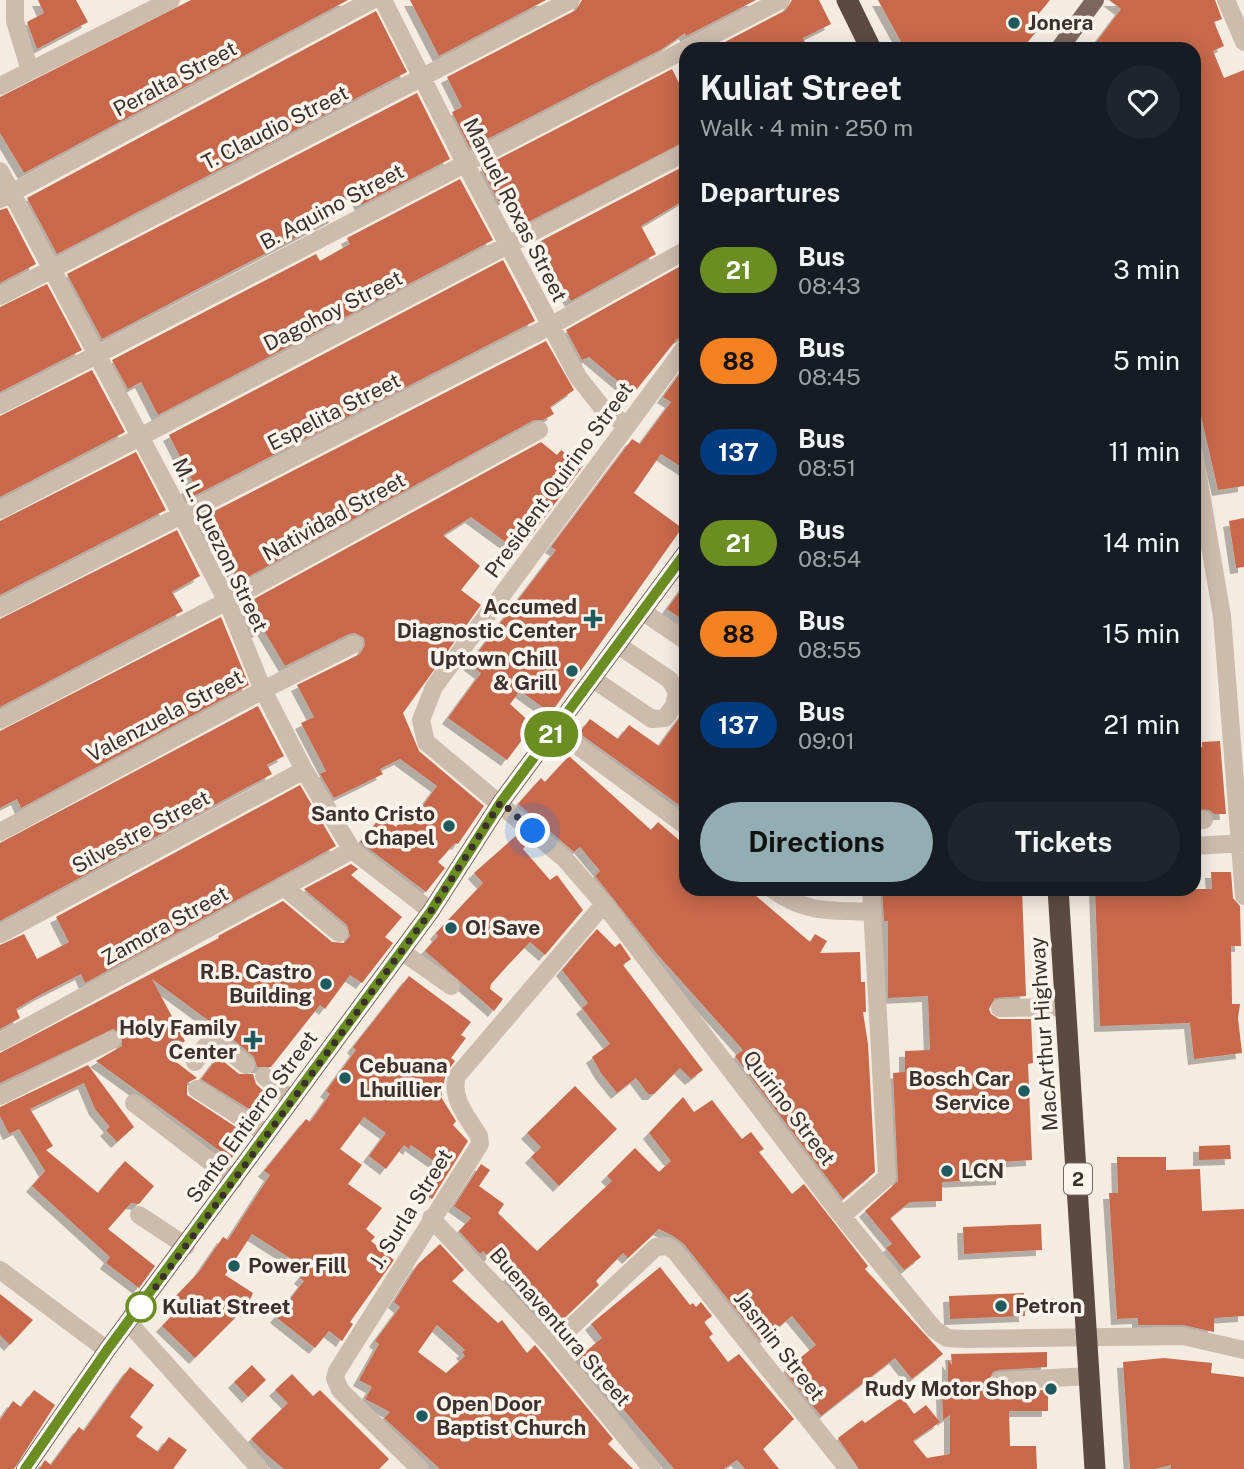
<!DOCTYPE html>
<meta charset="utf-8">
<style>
:root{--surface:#171b24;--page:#20242c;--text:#f1f3f6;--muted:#9ea1a6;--accent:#92aeb2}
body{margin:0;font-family:"Public Sans",sans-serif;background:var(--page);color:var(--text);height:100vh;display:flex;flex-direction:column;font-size:26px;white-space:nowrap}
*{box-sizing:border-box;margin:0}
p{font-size:23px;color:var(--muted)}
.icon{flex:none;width:38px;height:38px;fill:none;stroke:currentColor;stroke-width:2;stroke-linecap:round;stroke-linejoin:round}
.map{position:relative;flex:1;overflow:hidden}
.panel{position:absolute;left:679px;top:42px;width:522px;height:854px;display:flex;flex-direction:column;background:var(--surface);border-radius:21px;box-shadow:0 4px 18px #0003}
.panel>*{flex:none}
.badge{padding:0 14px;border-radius:23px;font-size:24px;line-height:46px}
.you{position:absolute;width:35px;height:35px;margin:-18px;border:5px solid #fff;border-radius:50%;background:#1a73e8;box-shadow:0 0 0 10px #1a73e833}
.map>.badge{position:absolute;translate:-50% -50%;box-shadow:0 0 0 4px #fff}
h2{padding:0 21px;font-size:26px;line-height:63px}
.round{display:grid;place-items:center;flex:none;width:74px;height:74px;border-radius:37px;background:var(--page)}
.summary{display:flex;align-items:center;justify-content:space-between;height:119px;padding:0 21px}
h1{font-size:33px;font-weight:700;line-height:52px}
.primary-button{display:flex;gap:14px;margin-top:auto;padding:14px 21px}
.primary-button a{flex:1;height:80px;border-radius:42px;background:var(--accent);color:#111;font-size:28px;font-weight:700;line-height:80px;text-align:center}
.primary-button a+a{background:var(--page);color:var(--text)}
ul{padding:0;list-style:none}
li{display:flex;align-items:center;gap:21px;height:91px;padding:0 21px}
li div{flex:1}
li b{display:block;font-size:26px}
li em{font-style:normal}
li .badge{min-width:77px;font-weight:700;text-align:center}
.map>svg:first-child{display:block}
.building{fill:#c8694b;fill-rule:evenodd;filter:url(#shadow)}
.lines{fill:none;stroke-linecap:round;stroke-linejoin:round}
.minor{stroke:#cdbbac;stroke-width:18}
.major{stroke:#7d675c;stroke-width:18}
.highway{stroke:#5c4a42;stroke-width:21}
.line-casing{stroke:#fff;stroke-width:16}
.line{stroke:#6b8e23;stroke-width:10}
.walk{stroke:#3b302b;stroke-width:7;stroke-dasharray:0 12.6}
.poi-dot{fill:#1f5a5e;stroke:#fbf5ee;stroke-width:2.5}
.stop-dot{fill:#fff;stroke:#6b8e23;stroke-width:3.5}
.labels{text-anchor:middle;stroke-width:7;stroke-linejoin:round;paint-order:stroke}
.shield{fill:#fbf5ee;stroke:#756b66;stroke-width:2}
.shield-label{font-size:19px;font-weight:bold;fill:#3b302b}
.poi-label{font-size:21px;font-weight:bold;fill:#3b302b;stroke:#fbf5ee;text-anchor:start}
.street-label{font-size:21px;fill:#3b302b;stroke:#fbf5ee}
.stop-label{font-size:21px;font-weight:bold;fill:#3b302b;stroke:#fbf5ee;text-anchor:start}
</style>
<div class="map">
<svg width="1244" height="1469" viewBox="0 0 1244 1469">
<defs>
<filter id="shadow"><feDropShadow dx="-6" dy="6" stdDeviation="0" flood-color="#0004"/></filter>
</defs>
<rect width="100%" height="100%" fill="#f4ebe1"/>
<path class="building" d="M38,0H76L88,22L37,49L27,22L44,13Z
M191,0H348L24,173L0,133V97Z
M410,0H546L439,56Z
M582,0H756L686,36L685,33L662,49L470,148L452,112L462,107L447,77L576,10Z
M792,0H819L831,24L803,38L808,49H726L723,43L786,10Z
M878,0H1050L1028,27L1036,32L1022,49H905Z
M1109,0H1215L1222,19L1214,22L1224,46L1213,51L1224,78L1244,70V486L1218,490L1195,390L1200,389L1194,357V49H1091L1121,9Z
M376,11L407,72L57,254L27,198Z
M672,69L686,97V141L528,222L513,195L499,202L481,168Z
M417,93L450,159L361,205L355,193L329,206L335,217L102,339L67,274Z
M686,165V199L641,226L656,254L571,301L537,243Z
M460,179L493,240L158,415L141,382L128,389L112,360L316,254L320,261L350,244L347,238Z
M7,208L36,264L0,283V210Z
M503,260L535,321L186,500L182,491L194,484L169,435Z
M686,263V335L677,339L633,394L589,357L582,360L566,330Z
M47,284L82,350L0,392V307Z
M546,341L574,390L550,407L554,414L543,420H534L239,582L218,542L210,544L197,520Z
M686,365V470L661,454L634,493L682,528L551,713L520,691L510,704L533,725L507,760L448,718L481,673L469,664L556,550L551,547L632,439L640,444L671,402L663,397Z
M92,370L125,432L0,497V416Z
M541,442L557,455L561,450L583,466L519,552L471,517L443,535L480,566L461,590L481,605L403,713L419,751L484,806L458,844L455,843L438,862L445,868L426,892L360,842L382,816L396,827L411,811L416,815L437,786L400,759L380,769L383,774L334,798L320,774L326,771L301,723L314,717L297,685L360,654L365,645L364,638L355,633L349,634L285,666L263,629L253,634L241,606Z
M136,452L166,510L0,595V521Z
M1244,518V567L1236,568L1229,521Z
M177,530L200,576L172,592L183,611L0,707V619Z
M686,583V622L667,609Z
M221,617L249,685L21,808L17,799L0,808V731Z
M258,706L284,756L267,765L272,774L0,921V843Z
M686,709V810L579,733L590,719L618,739L629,725L659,746Z
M1220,741L1226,814H1214L1209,810L1194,809V747H1202V742Z
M569,756L651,830L658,822L686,846V889H748L810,942L815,934L827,941L820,953L860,952L861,982H865L866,1012H863L868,1044L875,1172L843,1199L735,1056L743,1050L657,954L595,876L600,871L580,847L574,852L518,804L541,778L545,782Z
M300,785L336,846L85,983L81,974L40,995L16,1009L20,1018L0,1029V945L24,934L37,959L69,942L56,917Z
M518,834L528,843L523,849L550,880L557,875L583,910L545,955L530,942L508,965L491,984L490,989L503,999L494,1011L425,951L438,936L436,933L483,883L474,873Z
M351,864L358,869L351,875L402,917L385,937L393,943L362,983L350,975L325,1009L320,1005L271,1067H257L254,1057L228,1035L152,979L185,1041L167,1055L197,1078L187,1083V1095L248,1135L231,1159L96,1061L122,1046V1034L113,1029L0,1083V1053L219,938L218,936L283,901L332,942L344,943L350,936L347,925L304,889Z
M1211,872H1231L1233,898L1240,906L1241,946H1231L1232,1004H1240L1238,1018L1242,1053L1194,1059L1190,1023L1100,1026L1095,889H1212Z
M882,889H1022L1026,996L995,998L989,1009L991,1014L999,1019H1031L1033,1063L1028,1064L1032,1160L1002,1162V1179L942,1182V1201L910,1202L890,1218L921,1257L904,1270L886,1248L892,1244L865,1211L898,1181L893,1073L905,1072V1051L930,1050L928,996L888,998V921H884Z
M597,929L615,947L620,943L631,959L623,965L703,1070L691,1079L680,1068L654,1094H648L636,1078L617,1093L601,1073L592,1057L610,1044L582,1008L588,1003L562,970Z
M409,976L471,1022L461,1035L466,1038L451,1058L455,1061L446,1073L441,1097L456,1121L453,1125L468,1141L432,1199L421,1192L438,1164L411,1145L409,1149L404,1145L386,1169L369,1156L386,1133L364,1117L340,1149L362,1165L348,1184L382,1208L366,1229L375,1237L371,1241L394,1260L350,1322L353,1324L342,1341L329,1331L315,1348L276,1317L304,1281L300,1278L307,1269L252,1234L225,1275L253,1293L247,1306L195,1358L162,1326L182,1305L174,1298L199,1272L223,1237L228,1240L270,1175L264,1171L306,1119L310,1122L330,1094L326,1091L356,1050L353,1047Z
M218,1057L239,1074H253L256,1084L268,1095L254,1112L201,1079Z
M88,1065L134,1127L117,1142L106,1130L110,1127L95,1109L84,1083L30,1109L53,1146L46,1150L98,1193L125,1161L154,1186L139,1204L131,1203L108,1229L155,1266L139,1288L106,1263L110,1257L32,1186L45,1171L19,1129L9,1134L0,1116V1107Z
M575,1086L617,1129L559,1186L531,1157L541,1147L527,1133Z
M683,1097L694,1112L712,1100L742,1139L751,1132L764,1149L759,1152L792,1194L804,1184L868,1266L865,1269L943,1354L912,1379L895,1358L821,1416L784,1371L816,1345L792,1316L761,1341L684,1244L673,1236L659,1229L628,1258L623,1253L596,1281L599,1285L554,1328L530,1304L532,1302L521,1291L522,1290L508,1276L517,1268L497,1248L489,1257L483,1251L480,1254L459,1231L471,1218L454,1206L481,1164L490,1170L479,1186L504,1204L498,1213L537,1251L612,1181L607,1176L635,1148L659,1172L671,1161L649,1133Z
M1230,1145L1231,1159L1199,1160V1146Z
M1117,1157H1166V1170L1200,1169L1202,1211L1244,1209V1316L1214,1318V1332L1183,1325H1138V1318L1117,1319L1109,1193H1118Z
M1041,1224L1042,1250L964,1254L963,1227Z
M440,1244L464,1270L452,1281L498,1323L502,1320L527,1353L535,1345L613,1439L608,1444L633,1469H440L384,1418L390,1412L365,1399L372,1387L359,1380L379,1344L375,1341L400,1307L394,1302L418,1264ZM437,1325L465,1350L462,1352L465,1356L446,1373L418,1352Z
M660,1267L690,1305L693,1303L696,1307L701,1302L712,1316L704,1322L713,1334L709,1337L728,1362L739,1354L794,1419L763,1449L779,1469H745L737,1460L724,1469H674L579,1357L602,1338L591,1324Z
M1024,1293L1025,1316L950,1319L949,1296Z
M0,1294L33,1320L10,1345L0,1335Z
M1047,1352V1367L999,1370L993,1372L989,1381L991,1388L1000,1392L1048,1390V1411H1009L1010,1446H1036L1037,1469H859L838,1438L862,1420L865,1423L902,1397L914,1414L926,1405L940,1422L913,1441L927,1458L950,1454V1415L943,1420L942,1391H948V1360L952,1365L951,1354Z
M1164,1358L1212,1363L1211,1373L1244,1377V1469H1171V1465L1155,1469H1130L1123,1362Z
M252,1365L266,1380L248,1397L234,1382Z
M130,1367L154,1385L130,1417L143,1427L136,1436L158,1452L169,1437L187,1450L173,1469H39L45,1460L51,1465L79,1427L84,1431Z
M292,1374L313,1396L320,1390L389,1459L379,1469H284L267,1455L251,1439L288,1403L275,1390Z
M34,1390L55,1405L14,1469H0V1420L13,1401L21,1407Z"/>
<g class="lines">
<path class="minor" d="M15,0V21L30,71
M383,0L465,163L578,377L601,406L627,426
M1226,0L1244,42
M686,49L781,0
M0,86L171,0
M0,171L227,601L263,690L304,770L352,850L431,911
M0,199L372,0
M0,296L571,0
M686,346L434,687L421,720L426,742L565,859L604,904L842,1216L934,1329L947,1338L966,1339L1183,1336L1244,1350
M0,405L686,49
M1194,453L1222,616L1244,896
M0,510L686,152
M0,608L550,326L686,250
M642,611L686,641
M593,679L652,719L665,718L674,706L677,692L670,680L618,645
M0,720L227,601L539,430
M555,729L686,826
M1194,820H1204
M0,832L263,690L354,644
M1194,846L1244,843
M284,887L339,933
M772,889C806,914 831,910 871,912
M0,934L304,770
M401,951L451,986
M1000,1008L1067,1007
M0,1042L352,850
M195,1062C201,1052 206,1041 218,1042L246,1065
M264,1076L292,1100
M197,1089L267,1134
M0,1096L112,1040
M134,1103L234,1180
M139,1215L186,1246
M842,1216L887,1177L871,889
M431,1218L551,1346L652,1469
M0,1270L107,1350
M129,1323L260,1469
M551,1346L656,1247L667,1246L675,1251L848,1469
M1000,1381L1089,1376
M420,1469L340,1390L335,1378L337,1371L480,1144L479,1136C468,1118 450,1098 457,1076L604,904"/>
<path class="major" d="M1059,49L1095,0
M25,1469L107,1350L431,911L501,802L686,552"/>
<path class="highway" d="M847,0L871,49
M1058,889L1095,1469"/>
</g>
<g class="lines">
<g class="line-casing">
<path id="line" d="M25,1469L107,1350L431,911L501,802L686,552"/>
</g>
<use href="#line" class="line"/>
<path class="walk" d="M141,1307L431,911L501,802L533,831"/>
</g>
<g class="poi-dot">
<circle cx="1014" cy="23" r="7"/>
<path d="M589.5 608.5h7v7h7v7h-7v7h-7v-7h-7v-7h7z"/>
<circle cx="572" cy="671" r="7"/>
<circle cx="449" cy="826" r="7"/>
<circle cx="451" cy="928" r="7"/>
<circle cx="326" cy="984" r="7"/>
<path d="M249.5 1029.5h7v7h7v7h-7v7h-7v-7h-7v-7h7z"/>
<circle cx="345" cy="1078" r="7"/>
<circle cx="1024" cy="1091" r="7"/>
<circle cx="947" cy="1171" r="7"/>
<circle cx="234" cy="1266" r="7"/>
<circle cx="1001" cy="1306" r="7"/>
<circle cx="1051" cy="1389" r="7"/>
<circle cx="422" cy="1416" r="7"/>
</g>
<circle class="stop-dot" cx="141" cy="1307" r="14"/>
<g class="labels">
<rect class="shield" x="1064" y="1163.5" width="28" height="31" rx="5"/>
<g class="shield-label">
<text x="1078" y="1186">2</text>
</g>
<g class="poi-label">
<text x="1028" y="30">Jonera</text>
<text x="577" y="614" text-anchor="end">Accumed<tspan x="577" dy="24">Diagnostic Center</tspan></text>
<text x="558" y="666" text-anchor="end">Uptown Chill<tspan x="558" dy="24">&amp; Grill</tspan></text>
<text x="435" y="821" text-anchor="end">Santo Cristo<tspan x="435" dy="24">Chapel</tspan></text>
<text x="465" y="935">O! Save</text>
<text x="312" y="979" text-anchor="end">R.B. Castro<tspan x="312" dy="24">Building</tspan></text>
<text x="237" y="1035" text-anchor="end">Holy Family<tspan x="237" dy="24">Center</tspan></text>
<text x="359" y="1073">Cebuana<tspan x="359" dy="24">Lhuillier</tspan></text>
<text x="1010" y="1086" text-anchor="end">Bosch Car<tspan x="1010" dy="24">Service</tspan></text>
<text x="961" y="1178">LCN</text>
<text x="248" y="1273">Power Fill</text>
<text x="1015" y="1313">Petron</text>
<text x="1037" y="1396" text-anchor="end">Rudy Motor Shop</text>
<text x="436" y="1411">Open Door<tspan x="436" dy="24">Baptist Church</tspan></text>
</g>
<g class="street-label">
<text transform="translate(175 79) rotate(-28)" y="7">Peralta Street</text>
<text transform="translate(275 128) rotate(-27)" y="7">T. Claudio Street</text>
<text transform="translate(332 207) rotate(-28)" y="7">B. Aquino Street</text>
<text transform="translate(515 210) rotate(63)" y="7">Manuel Roxas Street</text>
<text transform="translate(333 311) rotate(-27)" y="7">Dagohoy Street</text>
<text transform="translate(334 412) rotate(-27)" y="7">Espelita Street</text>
<text transform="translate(559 480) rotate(-54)" y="7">President Quirino Street</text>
<text transform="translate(334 517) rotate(-29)" y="7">Natividad Street</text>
<text transform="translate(220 545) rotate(64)" y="7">M. L. Quezon Street</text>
<text transform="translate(165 716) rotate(-28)" y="7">Valenzuela Street</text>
<text transform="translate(141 832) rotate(-28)" y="7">Silvestre Street</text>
<text transform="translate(165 926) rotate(-29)" y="7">Zamora Street</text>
<text transform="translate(1044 1034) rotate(-94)" y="7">MacArthur Highway</text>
<text transform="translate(789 1108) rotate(53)" y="7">Quirino Street</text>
<text transform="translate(252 1117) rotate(-54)" y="7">Santo Entierro Street</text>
<text transform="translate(411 1209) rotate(-58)" y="7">J. Surla Street</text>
<text transform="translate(560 1327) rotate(49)" y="7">Buenaventura Street</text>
<text transform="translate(779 1346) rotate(52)" y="7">Jasmin Street</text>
</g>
<g class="stop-label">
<text x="162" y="1314">Kuliat Street</text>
</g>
</g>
</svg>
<div class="you" style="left:533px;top:831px"></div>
<b class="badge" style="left:551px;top:734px;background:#6b8e23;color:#fff">21</b>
<section class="panel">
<div class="summary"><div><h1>Kuliat Street</h1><p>Walk · 4 min · 250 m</p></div><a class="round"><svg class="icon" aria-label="heart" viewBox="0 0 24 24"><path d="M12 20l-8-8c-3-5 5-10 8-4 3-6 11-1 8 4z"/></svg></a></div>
<h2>Departures</h2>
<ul>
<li><span class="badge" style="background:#6b8e23;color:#fff">21</span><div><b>Bus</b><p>08:43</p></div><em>3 min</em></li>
<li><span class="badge" style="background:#f58220;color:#111">88</span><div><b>Bus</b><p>08:45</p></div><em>5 min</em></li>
<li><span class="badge" style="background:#003b80;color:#fff">137</span><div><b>Bus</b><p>08:51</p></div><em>11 min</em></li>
<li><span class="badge" style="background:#6b8e23;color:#fff">21</span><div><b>Bus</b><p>08:54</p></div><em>14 min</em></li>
<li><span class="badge" style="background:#f58220;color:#111">88</span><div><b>Bus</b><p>08:55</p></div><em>15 min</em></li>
<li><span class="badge" style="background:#003b80;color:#fff">137</span><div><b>Bus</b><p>09:01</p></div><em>21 min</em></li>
</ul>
<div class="primary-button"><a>Directions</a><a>Tickets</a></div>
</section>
</div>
